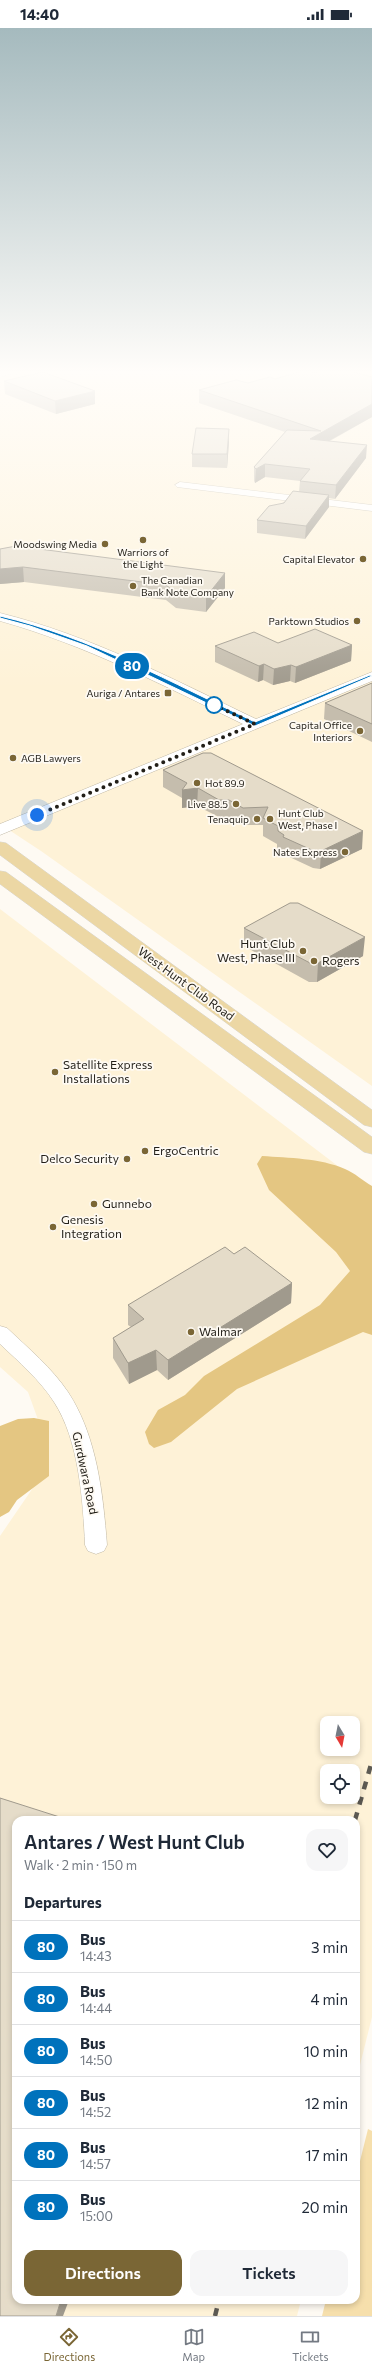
<!DOCTYPE html>
<meta charset="utf-8">
<style>
:root{--surface:#fff;--page:#f6f6f7;--text:#1f2937;--muted:#747a83;--line:#e0e1e3;--accent:#7a6635}
body{margin:0;font-family:Commissioner,sans-serif;background:var(--page);color:var(--text);height:100vh;display:flex;flex-direction:column;font-size:15px;white-space:nowrap}
*{box-sizing:border-box;margin:0}
p{font-size:13px;color:var(--muted)}
.icon{flex:none;width:22px;height:22px;fill:none;stroke:currentColor;stroke-width:2;stroke-linecap:round;stroke-linejoin:round}
.map{position:relative;flex:1;overflow:hidden}
.side{position:absolute;left:12px;top:1788px;width:348px;height:488px;display:flex;flex-direction:column;background:var(--surface);border-radius:12px;box-shadow:0 2px 6px #0003}
.side>*{flex:none}
.badge{padding:0 8px;border-radius:13px;font-size:14px;line-height:26px}
.needle{width:26px;rotate:170deg}
.controls{position:absolute;left:320px;top:1688px;display:grid;gap:8px}
.controls a{display:grid;place-items:center;width:40px;height:40px;border-radius:8px;background:var(--surface);box-shadow:0 2px 6px #0003;font-size:20px}
.you{position:absolute;width:20px;height:20px;margin:-10px;border:3px solid #fff;border-radius:50%;background:#1a73e8;box-shadow:0 0 0 6px #1a73e833}
.map>.badge{position:absolute;translate:-50% -50%;box-shadow:0 0 0 2px #fff}
h2{padding:0 12px;font-size:15px;line-height:36px}
.round{display:grid;place-items:center;flex:none;width:42px;height:42px;border-radius:12px;background:var(--page)}
.overview{display:flex;align-items:center;justify-content:space-between;height:68px;padding:0 12px}
h1{font-size:19px;font-weight:600;line-height:30px}
.cta{display:flex;gap:8px;margin-top:auto;padding:8px 12px}
.cta a{flex:1;height:46px;border-radius:12px;background:var(--accent);color:#fff;font-size:16px;font-weight:600;line-height:46px;text-align:center}
.cta a+a{background:var(--page);color:var(--text)}
ul{padding:0;list-style:none}
li{display:flex;align-items:center;gap:12px;height:52px;padding:0 12px;border-top:1px solid var(--line)}
li div{flex:1}
li b{display:block;font-size:15px}
li em{font-style:normal}
li .badge{min-width:44px;font-weight:700;text-align:center}
.status{display:flex;justify-content:space-between;align-items:center;height:28px;padding:0 20px;background:var(--surface);direction:ltr}
.status svg{height:11px;fill:currentColor}
.tabs{display:flex;justify-content:space-around;align-items:center;height:56px;border-top:1px solid var(--line);background:var(--surface);font-size:11px;color:var(--muted)}
.tabs a{display:grid;justify-items:center;gap:2px}
.tabs .selected{color:var(--accent)}
.map>svg:first-child{display:block}
.built{fill:#fef2d7;fill-rule:evenodd}
.green{fill:#f6dfac}
.forest{fill:#e4c682}
.lines{fill:none;stroke-linecap:round;stroke-linejoin:round}
.minor-casing{stroke:#c1b9a6;stroke-width:1}
.tertiary-casing{stroke:#c1b9a6;stroke-width:1}
.primary-casing{stroke:#d7d7d5;stroke-width:1}
.minor{fill:#fff;fill-rule:evenodd}
.tertiary{fill:#fff;fill-rule:evenodd}
.primary{fill:#ecd7a4;fill-rule:evenodd}
.rail{stroke:#5d5a53;stroke-width:4.5;stroke-dasharray:8 8;stroke-linecap:butt}
.wall{fill:#c5bdad}
.shaded-wall{fill:#a09a8d}
.building{fill:#e5dcc9;stroke:#a09a8d}
.line{fill:#0072bc;stroke:#fff}
.walk{stroke:#221f18;stroke-width:4;stroke-dasharray:0 7.2}
.poi-dot{fill:#7a6635;stroke:#fefaf3;stroke-width:1.5}
.stop-dot{fill:#fff;stroke:#0072bc;stroke-width:2}
.labels{text-anchor:middle;stroke-width:3.5;stroke-linejoin:round;paint-order:stroke}
.far-poi-label{font-size:10px;fill:#221f18;stroke:#fefaf3;text-anchor:end}
.poi-label{font-size:12px;fill:#221f18;stroke:#fefaf3;text-anchor:start}
.street-label{font-size:12px;fill:#221f18;stroke:#fefaf3}
</style>
<div class="status"><b>14:40</b><svg viewBox="0 0 49 12"><path d="M0 12V9h3v3zM5 12V6h3v6zM10 12V3h3v9zM15 12V0h3v12zM26 1h20v11H26zM47 4h2v5h-2z"/></svg></div>
<div class="map">
<svg width="372" height="2288" viewBox="0 0 372 2288">
<rect width="100%" height="100%" fill="#fefaf3"/>
<path class="built" d="M0,341H372V1058L41,823L0,796Z
M0,881L372,1164V1989L356,2053V1792H16V2272H301L297,2288H0V1508L39,1451L41,1400L28,1364L0,1339ZM327,1695H353V1721H327ZM327,1743H353V1769H327Z"/>
<path class="green" d="M368,2101L372,2103V2288H322L326,2272H356V2149Z"/>
<path class="forest" d="M262,1128C289,1130 320,1130 345,1141C355,1145 363,1153 372,1158V1307L363,1304L237,1361L171,1414L154,1420L149,1416L145,1404L158,1382L185,1367L204,1348L320,1277L350,1243L336,1224L269,1162L257,1136Z
M34,1390L49,1393V1448L17,1472L9,1484L0,1489V1398L18,1391Z"/>
<g class="lines">
<g class="minor-casing">
<path id="minor" d="M180,454L372,477V483L177,459L175,457Z
M0,1298L7,1300C28,1320 52,1340 68,1364C97,1408 103,1466 107,1517L104,1523L96,1526L88,1523L85,1517C83,1473 79,1412 54,1374C40,1352 19,1334 0,1316Z"/>
</g>
<g class="tertiary-casing">
<path id="tertiary" d="M10,341H28L0,349V343Z
M0,585C90,607 172,651 256,691L372,644V653L0,807V796L243,696C164,658 86,617 0,593Z"/>
</g>
<g class="primary-casing">
<path id="primary" d="M0,814L6,815L372,1082V1099L364,1097L0,827Z
M0,843L6,844L372,1109V1126L364,1124L0,856Z"/>
</g>
<use href="#minor" class="minor"/>
<use href="#tertiary" class="tertiary"/>
<use href="#primary" class="primary"/>
<path class="rail" d="M355,1792L372,1733
M215,2288L219,2272"/>
</g>
<path class="wall" d="M315,345L372,349V389L330,413L366,430L335,471L329,470V479L305,511L257,505V492L299,464L300,453L265,449L255,455L254,453V439L285,404L199,375V362Z
M4,353L95,376L56,386L5,366Z
M229,401V414L227,440L192,439V426Z
M0,521L225,545V560L206,584L176,580L166,572L24,554L0,556Z
M278,615L352,617L351,633L295,655L290,653L273,657L263,652L258,654L215,634V618Z
M372,655V714L324,691L325,675Z
M203,725L362,821L320,841L313,840L283,826V824L277,821V816L263,808V797H243L229,790L219,789L197,778L182,780V770L163,759V742Z
M244,900L363,928L317,954H309L244,918Z
M234,1226L292,1255L291,1275L168,1352L157,1342L129,1356L113,1330V1310L131,1299L128,1297V1277Z"/>
<path class="shaded-wall" d="M95,363V376L56,386L55,373Z
M372,376V389L309,424L310,411Z
M229,401V414L227,440V426Z
M367,417L366,430L335,471L336,457Z
M265,436V449L255,455L256,441Z
M329,467V479L305,511L306,498Z
M23,539L24,554L0,556V541Z
M225,545V560L206,584V569Z
M352,617L351,633L295,655L296,639Z
M264,636L263,652L258,654L259,638Z
M291,637L290,653L273,657L274,641Z
M198,760L197,778L182,780V762Z
M363,803L362,821L320,841L321,823Z
M365,909L363,928L317,954L318,935Z
M292,1255L291,1275L168,1352V1332Z
M156,1322L157,1342L129,1356L128,1335Z
M61,2272H69L63,2288H56Z"/>
<path class="building" d="M328,341H343L372,349V376L310,411L367,417L336,457L300,453L310,441L265,436L256,441L254,439L287,402L321,403L199,362L236,352L248,355L270,349L275,351L305,342L315,345Z
M43,344L95,363L55,373L4,353Z
M196,400L229,401L227,426H192Z
M293,463L329,467L306,498L257,492L269,478L284,475Z
M16,518L225,545L206,569L176,565L166,557L23,539L0,541V521Z
M315,601L352,617L296,639L291,637L274,641L264,636L259,638L215,618L254,604L278,615Z
M372,655V696L325,675Z
M203,725H211L363,803L321,823H314L283,809L284,807L278,803V798L263,790L268,779L243,780L229,772H219L198,760L182,762L187,755L163,742Z
M290,875H298L365,909L318,935H310L244,900Z
M225,1219L234,1226L245,1219L292,1255L168,1332L156,1322L128,1335L113,1310L144,1291L128,1277Z
M0,1770L69,1792H16V2272H61L56,2288H0Z"/>
<linearGradient id="sky" x2="0" y2="1"><stop stop-color="#a5babe"/><stop offset="0.52" stop-color="#fffdfa"/><stop offset="1" stop-color="#fffdfa" stop-opacity="0"/></linearGradient>
<rect width="372" height="661" fill="url(#sky)"/>
<path class="line" d="M0,588C90,609 172,655 255,694L370,647L372,648L255,698L87,618L30,598L0,590Z"/>
<g class="lines">
<path class="walk" d="M37,787L255,696L214,677"/>
</g>
<g class="poi-dot">
<circle cx="143" cy="512" r="4"/>
<circle cx="105" cy="516" r="4"/>
<circle cx="363" cy="531" r="4"/>
<circle cx="133" cy="558" r="4"/>
<circle cx="357" cy="593" r="4"/>
<rect x="164" y="661" width="8" height="8" rx="2"/>
<circle cx="360" cy="703" r="4"/>
<circle cx="13" cy="730" r="4"/>
<circle cx="197" cy="755" r="4"/>
<circle cx="236" cy="776" r="4"/>
<circle cx="257" cy="791" r="4"/>
<circle cx="270" cy="791" r="4"/>
<circle cx="345" cy="824" r="4"/>
<circle cx="303" cy="923" r="4"/>
<circle cx="314" cy="933" r="4"/>
<circle cx="55" cy="1044" r="4"/>
<circle cx="145" cy="1123" r="4"/>
<circle cx="127" cy="1131" r="4"/>
<circle cx="94" cy="1176" r="4"/>
<circle cx="53" cy="1199" r="4"/>
<circle cx="191" cy="1304" r="4"/>
</g>
<circle class="stop-dot" cx="214" cy="677" r="8"/>
<g class="labels">
<g class="far-poi-label">
<text x="97" y="520">Moodswing Media</text>
<text x="143" y="528" text-anchor="middle">Warriors of<tspan x="143" dy="12">the Light</tspan></text>
<text x="355" y="535">Capital Elevator</text>
<text x="141" y="556" text-anchor="start">The Canadian<tspan x="141" dy="12">Bank Note Company</tspan></text>
<text x="349" y="597">Parktown Studios</text>
<text x="160" y="669">Auriga / Antares</text>
<text x="352" y="701">Capital Office<tspan x="352" dy="12">Interiors</tspan></text>
<text x="21" y="734" text-anchor="start">AGB Lawyers</text>
<text x="205" y="759" text-anchor="start">Hot 89.9</text>
<text x="228" y="780">Live 88.5</text>
<text x="278" y="789" text-anchor="start">Hunt Club<tspan x="278" dy="12">West, Phase I</tspan></text>
<text x="249" y="795">Tenaquip</text>
<text x="337" y="828">Nates Express</text>
</g>
<g class="poi-label">
<text x="295" y="920" text-anchor="end">Hunt Club<tspan x="295" dy="14">West, Phase III</tspan></text>
<text x="322" y="937">Rogers</text>
<text x="63" y="1041">Satellite Express<tspan x="63" dy="14">Installations</tspan></text>
<text x="153" y="1127">ErgoCentric</text>
<text x="119" y="1135" text-anchor="end">Delco Security</text>
<text x="102" y="1180">Gunnebo</text>
<text x="61" y="1196">Genesis<tspan x="61" dy="14">Integration</tspan></text>
<text x="199" y="1308">Walmar</text>
</g>
<g class="street-label">
<text transform="translate(186 956) rotate(36)" y="4">West Hunt Club Road</text>
<text transform="translate(85 1445) rotate(78)" y="4">Gurdwara Road</text>
</g>
</g>
</svg>
<div class="controls">
<a><svg class="needle" viewBox="-14 -14 28 28"><path d="M0-13l5 13h-10z" fill="#e53935"/><path d="M0 13l5-13h-10z" fill="#747a83"/></svg></a>
<a><svg class="icon" aria-label="locate" viewBox="0 0 24 24"><circle cx="12" cy="12" r="6"/><path d="M12 2v4M12 18v4M2 12h4M18 12h4"/></svg></a>
</div>
<div class="you" style="left:37px;top:787px"></div>
<b class="badge" style="left:132px;top:638px;background:#0072bc;color:#fff">80</b>
<section class="side">
<div class="overview"><div><h1>Antares / West Hunt Club</h1><p>Walk · 2 min · 150 m</p></div><a class="round"><svg class="icon" aria-label="heart" viewBox="0 0 24 24"><path d="M12 20l-8-8c-3-5 5-10 8-4 3-6 11-1 8 4z"/></svg></a></div>
<h2>Departures</h2>
<ul>
<li><span class="badge" style="background:#0072bc;color:#fff">80</span><div><b>Bus</b><p>14:43</p></div><em>3 min</em></li>
<li><span class="badge" style="background:#0072bc;color:#fff">80</span><div><b>Bus</b><p>14:44</p></div><em>4 min</em></li>
<li><span class="badge" style="background:#0072bc;color:#fff">80</span><div><b>Bus</b><p>14:50</p></div><em>10 min</em></li>
<li><span class="badge" style="background:#0072bc;color:#fff">80</span><div><b>Bus</b><p>14:52</p></div><em>12 min</em></li>
<li><span class="badge" style="background:#0072bc;color:#fff">80</span><div><b>Bus</b><p>14:57</p></div><em>17 min</em></li>
<li><span class="badge" style="background:#0072bc;color:#fff">80</span><div><b>Bus</b><p>15:00</p></div><em>20 min</em></li>
</ul>
<div class="cta"><a>Directions</a><a>Tickets</a></div>
</section>
</div>
<nav class="tabs">
<a class="selected"><svg class="icon" aria-label="directions" viewBox="0 0 24 24"><path d="M12 3l9 9-9 9-9-9zM9 14v-3h6M13 9l2 2-2 2"/></svg>Directions</a>
<a><svg class="icon" aria-label="map" viewBox="0 0 24 24"><path d="M3 6l6-2 6 2 6-2v14l-6 2-6-2-6 2zM9 4v14M15 6v14"/></svg>Map</a>
<a><svg class="icon" aria-label="tickets" viewBox="0 0 24 24"><path d="M3 7h18v10H3zM15 7v10"/></svg>Tickets</a>
</nav>
